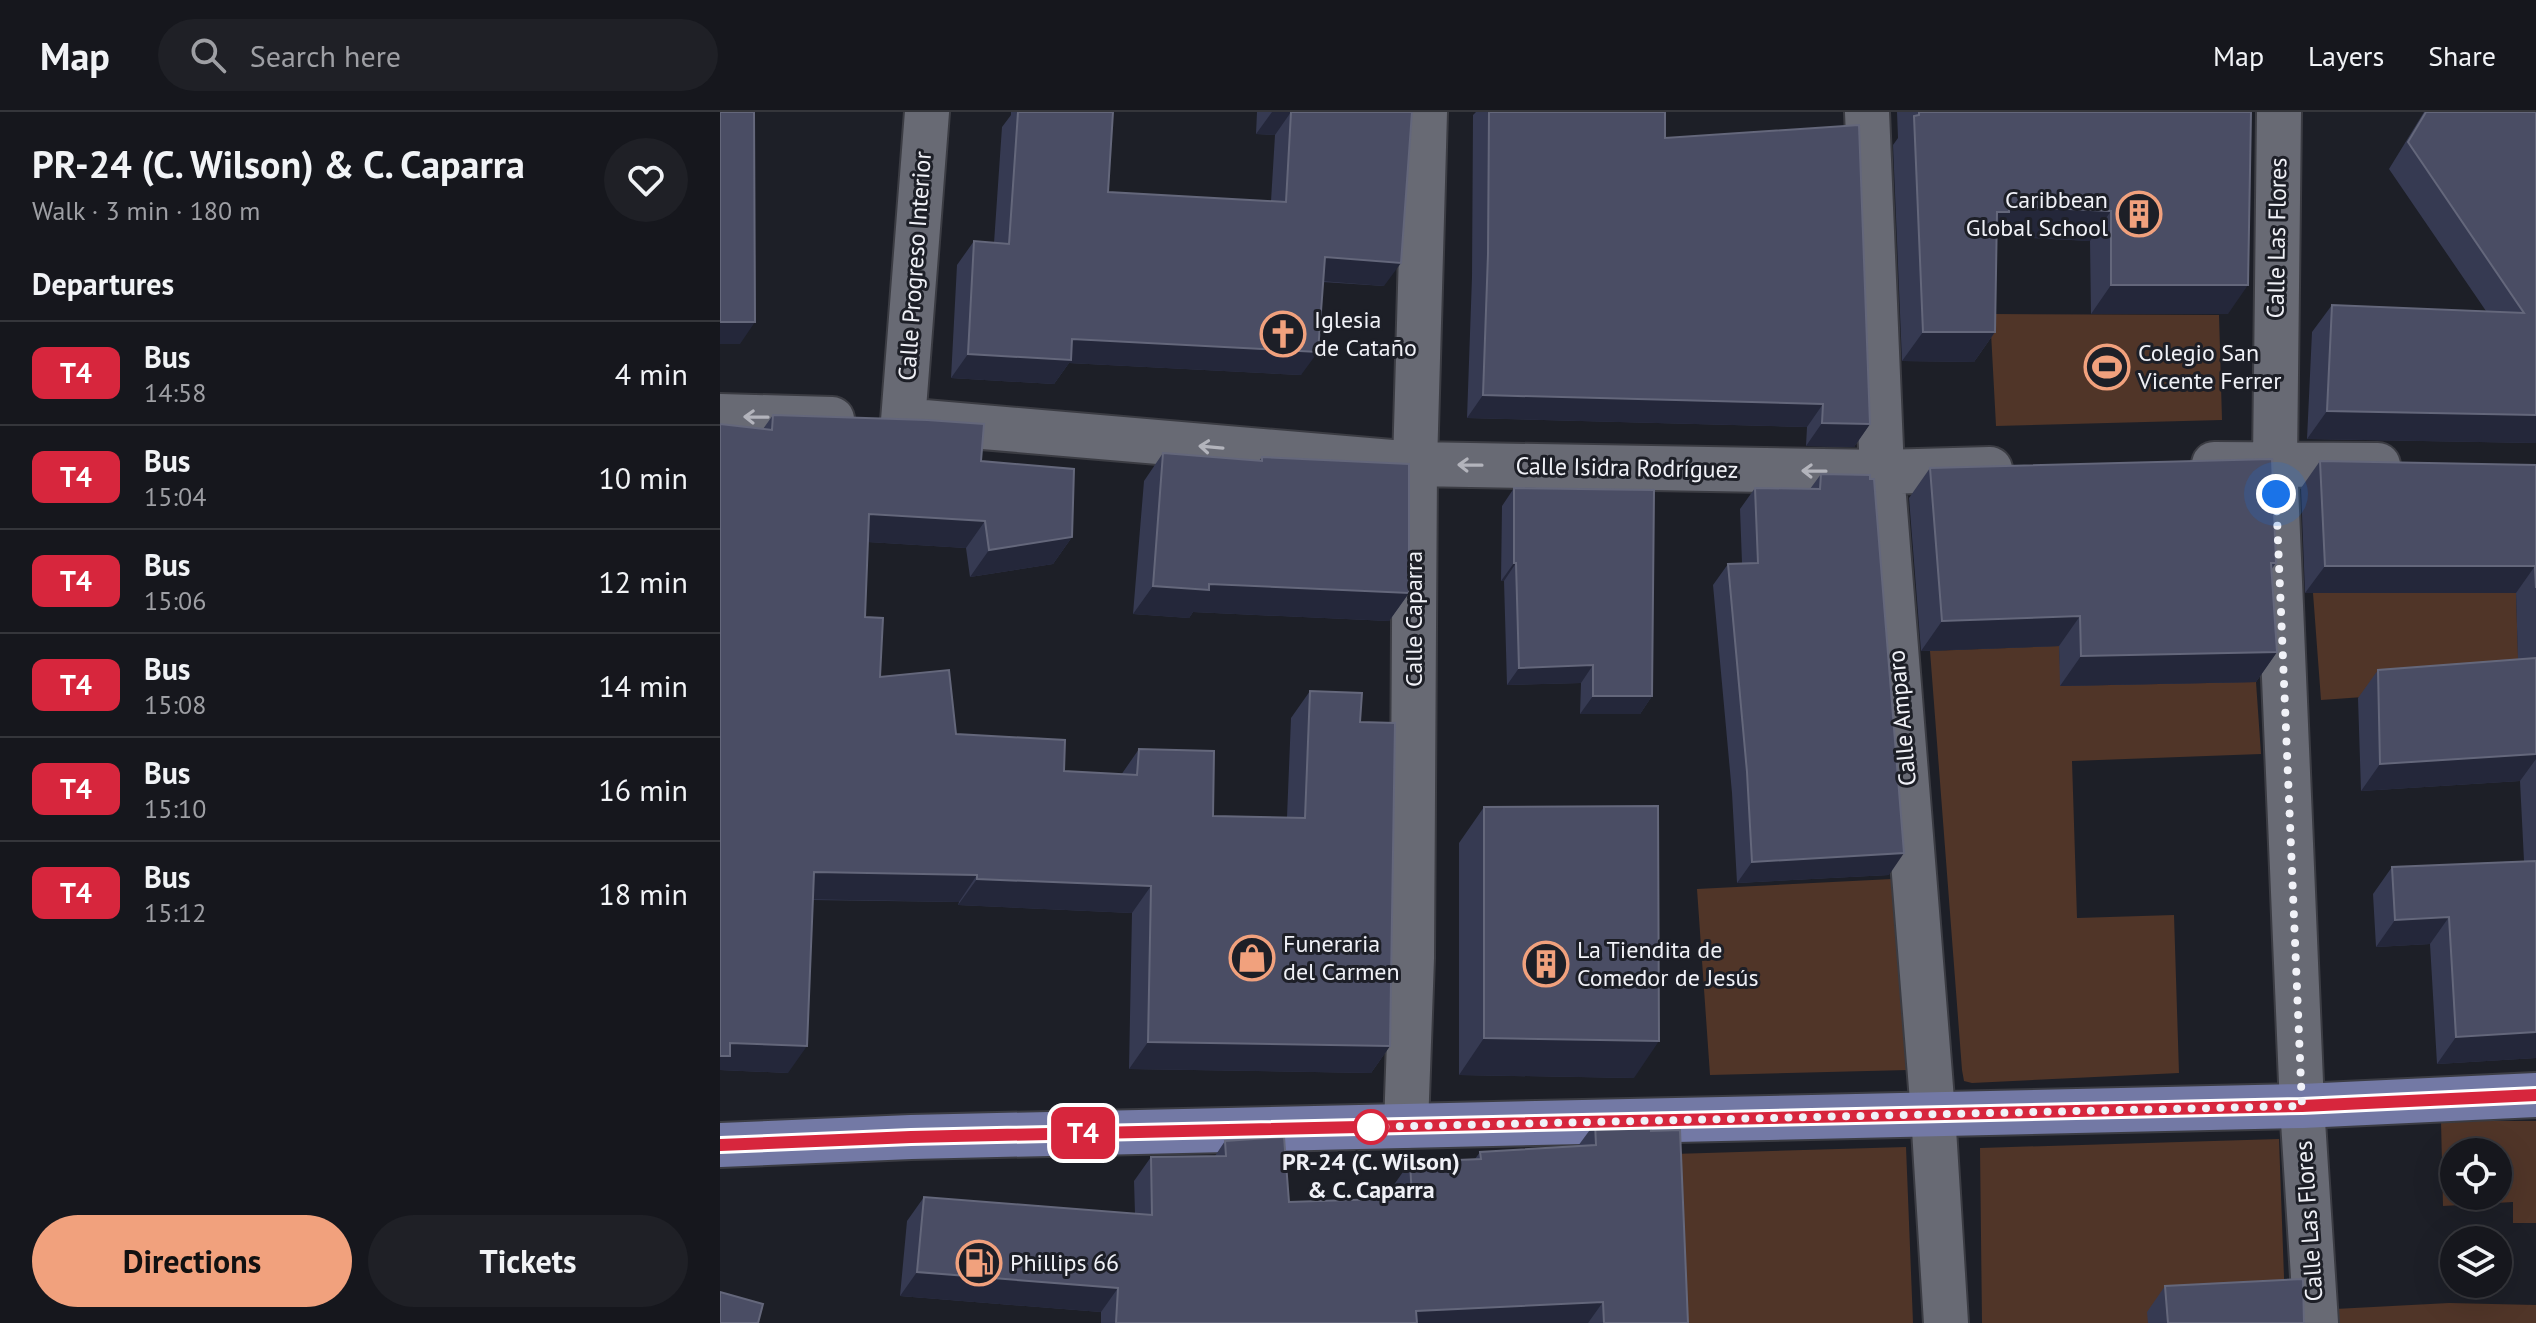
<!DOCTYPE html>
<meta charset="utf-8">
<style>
:root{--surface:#16171d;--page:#1f2026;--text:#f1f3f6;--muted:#9e9fa4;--line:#35363b;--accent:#f1a17d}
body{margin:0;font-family:"PT Sans",sans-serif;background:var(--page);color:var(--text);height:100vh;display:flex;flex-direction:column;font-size:30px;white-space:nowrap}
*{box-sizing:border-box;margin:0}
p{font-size:26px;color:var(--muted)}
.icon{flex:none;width:44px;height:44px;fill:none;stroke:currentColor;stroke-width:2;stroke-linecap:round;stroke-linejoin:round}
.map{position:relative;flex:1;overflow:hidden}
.drawer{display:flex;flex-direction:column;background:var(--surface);width:720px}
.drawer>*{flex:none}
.badge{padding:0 16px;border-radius:12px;font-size:28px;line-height:52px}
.controls{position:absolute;left:1720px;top:1026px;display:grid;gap:16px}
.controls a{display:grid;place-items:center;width:72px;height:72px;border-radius:50%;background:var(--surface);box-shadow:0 8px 32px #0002,0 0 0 2px var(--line);font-size:40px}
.you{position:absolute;width:40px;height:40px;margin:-20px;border:6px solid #fff;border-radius:50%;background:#1a73e8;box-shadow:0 0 0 12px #1a73e833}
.map>.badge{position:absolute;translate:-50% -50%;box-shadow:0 0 0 4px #fff}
h2{padding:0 32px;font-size:30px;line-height:72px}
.round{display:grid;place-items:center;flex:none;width:84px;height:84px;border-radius:42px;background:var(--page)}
.head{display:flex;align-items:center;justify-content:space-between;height:136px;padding:0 32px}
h1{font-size:38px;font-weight:600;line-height:60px}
.cta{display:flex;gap:16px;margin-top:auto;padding:16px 32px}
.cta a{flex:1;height:92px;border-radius:48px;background:var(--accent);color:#111;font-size:32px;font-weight:600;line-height:92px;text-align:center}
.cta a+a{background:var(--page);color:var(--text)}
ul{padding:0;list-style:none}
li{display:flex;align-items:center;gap:24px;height:104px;padding:0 32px;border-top:2px solid var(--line)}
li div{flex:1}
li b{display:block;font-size:30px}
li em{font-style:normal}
li .badge{min-width:88px;font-weight:700;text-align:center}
header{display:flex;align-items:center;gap:48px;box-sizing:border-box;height:112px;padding:0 40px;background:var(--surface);border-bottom:2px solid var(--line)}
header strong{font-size:38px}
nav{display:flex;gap:44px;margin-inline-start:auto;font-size:28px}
.search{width:560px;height:72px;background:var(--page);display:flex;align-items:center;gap:20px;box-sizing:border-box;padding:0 28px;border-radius:44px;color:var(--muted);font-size:30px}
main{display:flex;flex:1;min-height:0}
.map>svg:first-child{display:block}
.green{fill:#503528;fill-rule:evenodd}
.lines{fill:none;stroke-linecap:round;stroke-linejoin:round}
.minor-casing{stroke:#3b3c43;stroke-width:48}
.major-casing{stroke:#3b3c43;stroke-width:48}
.minor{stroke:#686a74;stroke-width:44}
.major{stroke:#7379a5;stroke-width:44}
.wall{fill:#363a52}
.shaded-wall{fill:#24273a}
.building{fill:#4a4d64;stroke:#64677b;stroke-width:2}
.oneway{stroke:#b3b4bc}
.line-casing{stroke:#fff;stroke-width:18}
.line{stroke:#d7263d;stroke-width:12}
.walk{stroke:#f0f1f7;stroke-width:8;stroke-dasharray:0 14.4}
.stop-dot{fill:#fff;stroke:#d7263d;stroke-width:4}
.labels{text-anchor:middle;stroke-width:6;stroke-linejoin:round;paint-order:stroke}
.poi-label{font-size:24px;fill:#f0f1f7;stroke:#1d1f27;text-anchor:start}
.street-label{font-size:24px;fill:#f0f1f7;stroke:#1d1f27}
.stop-label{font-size:24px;font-weight:bold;fill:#f0f1f7;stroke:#1d1f27}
</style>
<header>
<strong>Map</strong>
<div class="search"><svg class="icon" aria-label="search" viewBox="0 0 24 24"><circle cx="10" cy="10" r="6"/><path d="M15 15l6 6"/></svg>Search here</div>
<nav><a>Map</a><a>Layers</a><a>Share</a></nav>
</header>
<main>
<section class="drawer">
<div class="head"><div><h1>PR-24 (C. Wilson) &amp; C. Caparra</h1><p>Walk · 3 min · 180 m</p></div><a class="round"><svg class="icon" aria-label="heart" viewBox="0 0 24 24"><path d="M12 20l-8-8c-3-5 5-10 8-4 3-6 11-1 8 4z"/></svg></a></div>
<h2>Departures</h2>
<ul>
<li><span class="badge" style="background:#d7263d;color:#fff">T4</span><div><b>Bus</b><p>14:58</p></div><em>4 min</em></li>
<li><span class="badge" style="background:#d7263d;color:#fff">T4</span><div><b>Bus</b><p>15:04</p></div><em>10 min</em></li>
<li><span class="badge" style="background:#d7263d;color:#fff">T4</span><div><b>Bus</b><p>15:06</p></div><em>12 min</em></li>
<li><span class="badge" style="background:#d7263d;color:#fff">T4</span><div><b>Bus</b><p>15:08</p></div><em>14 min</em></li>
<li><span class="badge" style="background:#d7263d;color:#fff">T4</span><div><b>Bus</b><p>15:10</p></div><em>16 min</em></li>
<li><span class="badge" style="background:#d7263d;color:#fff">T4</span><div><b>Bus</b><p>15:12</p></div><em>18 min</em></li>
</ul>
<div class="cta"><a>Directions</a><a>Tickets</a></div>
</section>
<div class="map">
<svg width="1816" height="1211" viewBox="0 0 1816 1211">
<rect width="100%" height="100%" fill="#1d1f27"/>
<path class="green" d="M1270,202L1499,203L1502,308L1276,314Z
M1593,481H1796L1799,574L1601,588Z
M1339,534L1341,574L1536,570L1541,642L1352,649L1357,806L1454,803L1459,961L1252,971L1244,969L1242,958L1210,539Z
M1172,767L1188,958L990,963L977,777Z
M1721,1009H1816V1111H1793V1090L1723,1094ZM1734,1040H1778V1084H1734Z
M1559,1027L1565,1193L1428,1211H1262L1260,1036Z
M1186,1035L1193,1211H963L953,1042Z
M1729,1191L1816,1193V1211H1617L1615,1197Z"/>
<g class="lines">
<g class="minor-casing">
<path id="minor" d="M1147,0L1162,360L1213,1001L1226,1211
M1559,0L1555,351L1582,994L1596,1211
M0,304L112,307
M183,309L207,0
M204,310L695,352L1162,360L1270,357
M1494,352L1658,353
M686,1014L692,846L695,352L705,0"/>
</g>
<g class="major-casing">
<path id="major" d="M0,1033L191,1025L1582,994L1816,983"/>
</g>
<use href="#minor" class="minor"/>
<use href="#major" class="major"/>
</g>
<path class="wall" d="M291,0H393L388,80L551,89L555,23L536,22L537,0H692L664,174L603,170L581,263L349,251L334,272L231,266L237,153L254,129L274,131L282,15L291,3Z
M756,0H945V26L1150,312L1134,335L1086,334L1087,315L747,306L752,165L753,3Z
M1177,0H1531L1508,202H1371L1370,129L1277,124L1275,220L1254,250L1182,249L1173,33L1178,26Z
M1704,0H1816V331L1587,327L1592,220L1612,193L1766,199L1669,57Z
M53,303L261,349L352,425L333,452L250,465L246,436L148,430L145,505L160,565L236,622L344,659L401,663L419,637L493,704L567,705L571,606L590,579L640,610L670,934L651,961L409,957L412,801L238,793L239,790L93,788L68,961L0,958V312L43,317Z
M443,341L539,349L542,345L689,481L669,509L473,500L469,506L413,502L424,369Z
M1600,349L1816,353V946L1717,952L1710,832L1656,835L1653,782L1672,755L1804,749L1800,669L1641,679L1638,586L1658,558L1798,548L1796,481H1585L1581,376Z
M1210,356L1556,451L1551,458L1557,540L1536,570L1340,574L1339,534L1201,539L1189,386Z
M1101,362L1169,763L1017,771L1012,681L993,473L1008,452L1022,451L1020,397L1035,376L1090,377Z
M794,376L932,584L920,602H860L861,571L787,573L784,469H781L782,394Z
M764,695L914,966L739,963V731Z
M875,1011L931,1019L968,1211H381V1200L180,1184L187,1109L204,1085L415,1102L414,1069L431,1045L495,1044L505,1029L569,1090L674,1087L673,1074L690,1050L755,1047L760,1040L858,1034Z
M1445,1174L1584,1211H1428L1427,1200Z"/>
<path class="shaded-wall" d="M552,0H571L555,23L536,22Z
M1289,94L1391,99L1370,129L1273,123L1277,100Z
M605,145L681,151L664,174L589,168Z
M1391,173H1528L1508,202H1371Z
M0,210H35L20,232H0Z
M1203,220H1275L1254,250L1182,249Z
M352,227L598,240L581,263L349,251L334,272L231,266L248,242Z
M763,283L1103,292L1087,315L747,306Z
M1607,299L1816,303V331L1587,327Z
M1102,311L1150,312L1134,335L1086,334Z
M149,402L265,409L246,436L131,429Z
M352,425L333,452L250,465L269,438Z
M794,451H796L784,469H781Z
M1605,454H1815L1796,481H1585Z
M489,472L689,481L669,509L473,500L469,506L413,502L433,474Z
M1360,504L1339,534L1201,539L1222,509Z
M1557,540L1536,570L1340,574L1361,544Z
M873,553L861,571L787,573L799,556Z
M873,584H932L920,602H860Z
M1816,642V647L1800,669L1641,679L1660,652Z
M1184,741L1169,763L1017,771L1032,750Z
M94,760L257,763L239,790L76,787Z
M257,767L431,774L412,801L238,793Z
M1729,805L1710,832L1656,835L1675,808Z
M1816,920V946L1717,952L1736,925Z
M764,926L939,929L914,966L739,963Z
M428,930L670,934L651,961L409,957Z
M10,931L87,934L68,961L0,958V944Z
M197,1160L398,1176L381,1200L180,1184Z
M883,1190L868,1211H688L696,1199Z"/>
<path class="building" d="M0,0H34L35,210H0Z
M298,0H393L388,80L566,90L571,0H692L681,151L605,145L598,240L352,227L351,248L248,242L254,129L289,132Z
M769,0H945V26L1139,13L1150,312L1102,311L1103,292L763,283L768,142Z
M1199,0H1531L1528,173H1391V99L1289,94V100H1277L1275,220H1203L1194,4L1199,3Z
M1706,0H1816V303L1607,299L1612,193L1804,201L1688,30Z
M53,303L207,308L264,312L261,349L354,357L352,425L269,438L265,409L149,402L145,505L163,506L160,565L229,558L236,622L345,628L344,659L417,663L419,637L494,639L493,704L585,706L590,579L642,581L640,610L675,611L670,934L428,930L431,774L257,767V763L94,760L87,934L10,931V944H0V312L52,318Z
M443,341L542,349V345L689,352V481L489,472V478L433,474Z
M1552,347L1556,451H1551L1557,540L1361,544L1360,504L1222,509L1210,356Z
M1600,349L1816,353V476L1815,454H1605Z
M1101,362L1150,363V367H1154L1184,741L1032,750L1027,660L1008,452L1038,451L1035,376L1100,377Z
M794,376L934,378L932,584H873V553L799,556L796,451H794Z
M1816,546V642L1660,652L1658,558Z
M938,694L939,929L764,926V695Z
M1816,749V920L1736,925L1729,805L1675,808L1672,755Z
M931,1010V1019L960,1018L968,1211H884L883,1190L696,1199L697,1211H396L398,1176L197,1160L204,1085L432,1103L431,1045L506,1044L505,1029L564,1025L569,1090L692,1086L690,1050L761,1047L760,1040L876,1033L875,1011Z
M1583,1167L1584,1211H1448L1445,1174Z
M0,1180L43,1192L38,1211H0Z"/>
<defs><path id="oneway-shaft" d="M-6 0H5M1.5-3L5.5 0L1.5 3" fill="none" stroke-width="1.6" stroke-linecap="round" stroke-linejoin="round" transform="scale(2)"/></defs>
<g class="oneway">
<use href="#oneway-shaft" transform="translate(36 305) rotate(-179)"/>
<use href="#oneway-shaft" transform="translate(491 335) rotate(-175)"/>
<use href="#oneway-shaft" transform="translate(750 353) rotate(-179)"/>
<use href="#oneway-shaft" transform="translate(1094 359) rotate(-179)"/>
</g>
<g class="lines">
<g class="line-casing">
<path id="line" d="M0,1033L191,1025L1582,994L1816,983"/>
</g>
<use href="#line" class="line"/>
<path class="walk" d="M651,1015L1582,994L1556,382"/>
</g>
<defs>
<g id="building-ring" transform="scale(2.3)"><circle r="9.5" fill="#1d1f27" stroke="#f1a17d" stroke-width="1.5"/><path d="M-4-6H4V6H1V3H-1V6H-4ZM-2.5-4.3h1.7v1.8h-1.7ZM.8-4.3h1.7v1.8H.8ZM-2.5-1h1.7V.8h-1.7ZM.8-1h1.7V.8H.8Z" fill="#f1a17d"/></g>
<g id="church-ring" transform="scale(2.3)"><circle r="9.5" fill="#1d1f27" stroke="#f1a17d" stroke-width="1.5"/><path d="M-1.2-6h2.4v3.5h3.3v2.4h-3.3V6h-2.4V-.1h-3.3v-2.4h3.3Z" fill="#f1a17d"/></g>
<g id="stadium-ring" transform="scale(2.3)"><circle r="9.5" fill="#1d1f27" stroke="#f1a17d" stroke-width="1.5"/><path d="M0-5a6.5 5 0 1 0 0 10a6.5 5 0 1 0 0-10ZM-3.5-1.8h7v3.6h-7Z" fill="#f1a17d"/></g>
<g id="shop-ring" transform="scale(2.3)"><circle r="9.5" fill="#1d1f27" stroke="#f1a17d" stroke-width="1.5"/><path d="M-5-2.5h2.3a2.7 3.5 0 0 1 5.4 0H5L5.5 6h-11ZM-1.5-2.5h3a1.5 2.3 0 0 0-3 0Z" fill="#f1a17d"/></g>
<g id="fuel-ring" transform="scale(2.3)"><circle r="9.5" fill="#1d1f27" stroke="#f1a17d" stroke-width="1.5"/><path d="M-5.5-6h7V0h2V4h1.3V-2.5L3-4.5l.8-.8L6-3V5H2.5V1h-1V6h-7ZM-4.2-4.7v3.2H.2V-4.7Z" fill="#f1a17d"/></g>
</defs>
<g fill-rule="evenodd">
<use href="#building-ring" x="1419" y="102"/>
<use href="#church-ring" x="563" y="222"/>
<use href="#stadium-ring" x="1387" y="255"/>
<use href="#shop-ring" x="532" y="846"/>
<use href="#building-ring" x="826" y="852"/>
<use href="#fuel-ring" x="259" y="1151"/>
</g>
<circle class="stop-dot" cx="651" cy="1015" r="16"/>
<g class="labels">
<g class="poi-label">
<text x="1388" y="96" text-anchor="end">Caribbean<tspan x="1388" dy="28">Global School</tspan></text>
<text x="594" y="216">Iglesia<tspan x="594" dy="28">de Cataño</tspan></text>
<text x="1418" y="249">Colegio San<tspan x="1418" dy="28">Vicente Ferrer</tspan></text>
<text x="563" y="840">Funeraria<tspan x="563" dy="28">del Carmen</tspan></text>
<text x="857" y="846">La Tiendita de<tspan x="857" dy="28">Comedor de Jesús</tspan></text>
<text x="290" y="1159">Phillips 66</text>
</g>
<g class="street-label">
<text transform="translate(1557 126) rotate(-89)" y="8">Calle Las Flores</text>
<text transform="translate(195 154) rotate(-86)" y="8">Calle Progreso Interior</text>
<text transform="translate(907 356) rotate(1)" y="8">Calle Isidra Rodríguez</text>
<text transform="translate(694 507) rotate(-90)" y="8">Calle Caparra</text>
<text transform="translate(1182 606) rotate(-95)" y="8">Calle Amparo</text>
<text transform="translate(1589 1109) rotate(-94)" y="8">Calle Las Flores</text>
</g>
<g class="stop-label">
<text x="651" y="1058">PR-24 (C. Wilson)<tspan x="651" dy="28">&amp; C. Caparra</tspan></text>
</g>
</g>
</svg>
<div class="controls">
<a><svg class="icon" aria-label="locate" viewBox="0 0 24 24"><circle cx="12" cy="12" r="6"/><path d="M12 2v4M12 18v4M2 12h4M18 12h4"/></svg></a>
<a><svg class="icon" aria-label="layers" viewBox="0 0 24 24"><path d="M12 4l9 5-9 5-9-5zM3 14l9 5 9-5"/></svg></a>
</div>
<div class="you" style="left:1556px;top:382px"></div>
<b class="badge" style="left:363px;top:1021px;background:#d7263d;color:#fff">T4</b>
</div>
</main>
